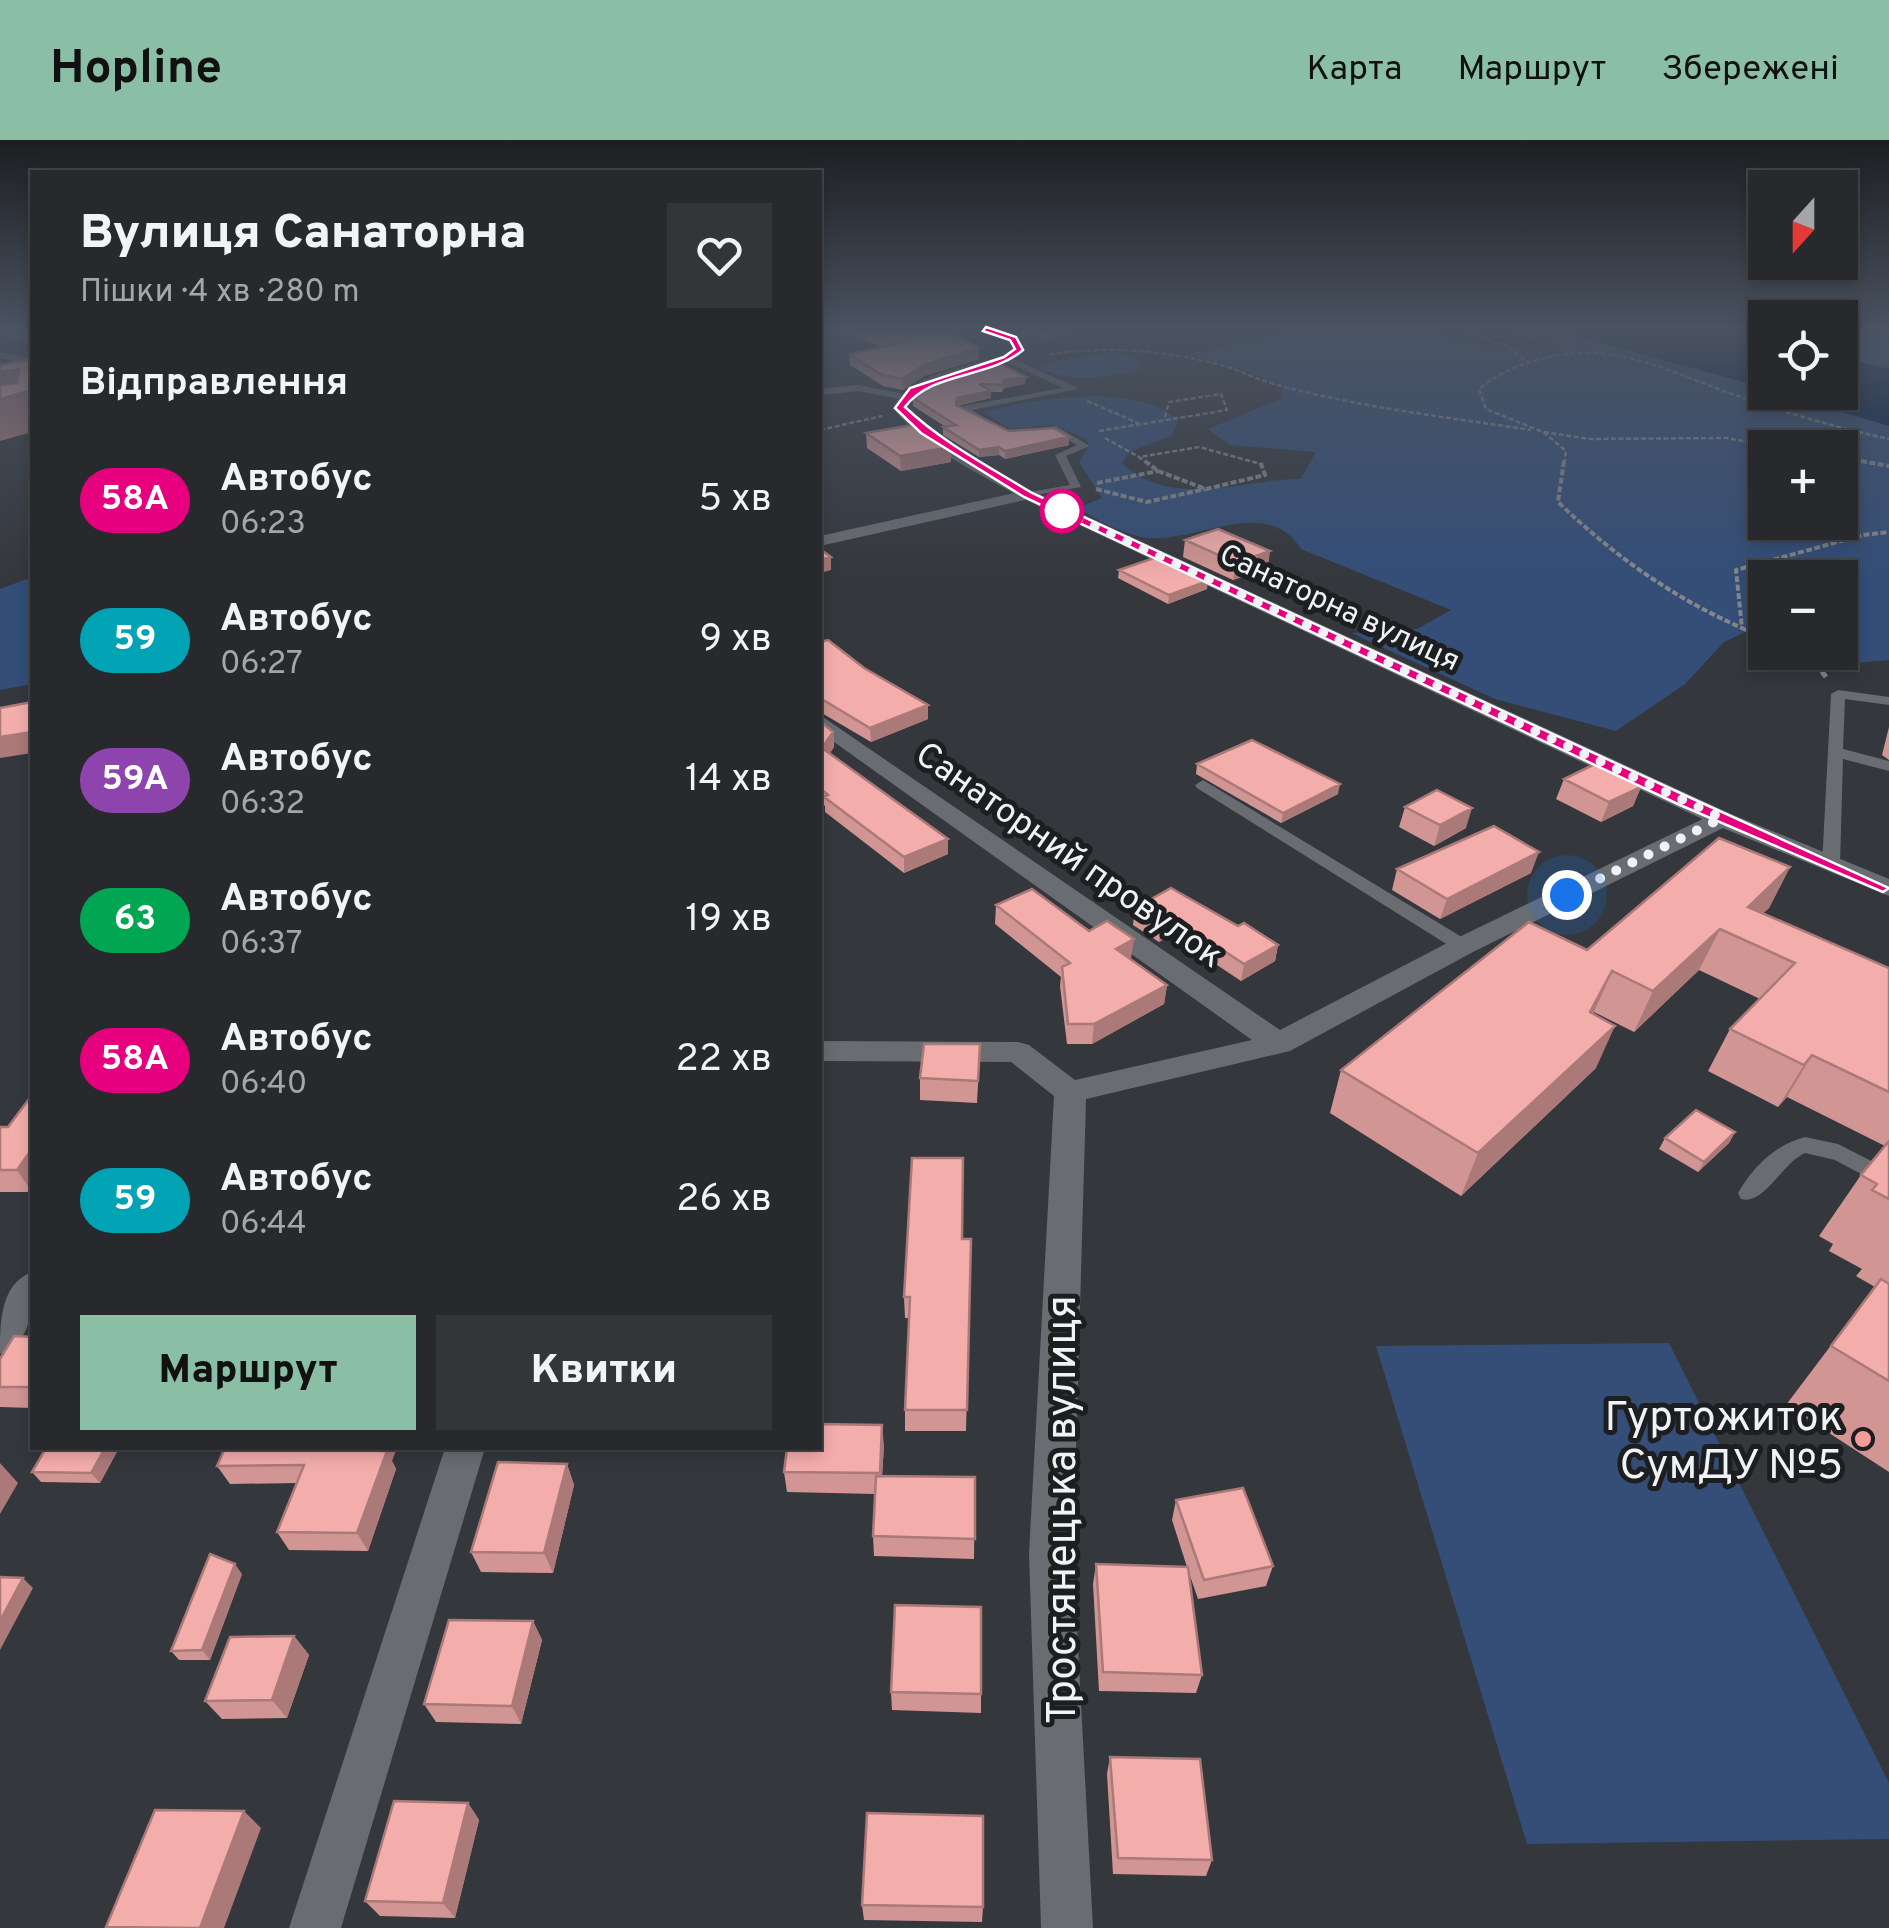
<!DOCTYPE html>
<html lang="uk">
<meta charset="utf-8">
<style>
:root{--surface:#27292d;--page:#333539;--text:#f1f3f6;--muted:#a4a6aa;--line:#434549;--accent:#8abfa5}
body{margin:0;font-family:Overpass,sans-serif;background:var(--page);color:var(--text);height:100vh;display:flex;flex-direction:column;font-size:38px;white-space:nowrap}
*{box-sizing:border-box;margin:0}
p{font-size:32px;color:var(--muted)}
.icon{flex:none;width:55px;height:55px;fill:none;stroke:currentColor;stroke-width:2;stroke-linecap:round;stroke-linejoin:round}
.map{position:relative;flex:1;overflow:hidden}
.details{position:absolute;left:30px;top:30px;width:792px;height:1280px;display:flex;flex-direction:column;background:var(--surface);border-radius:0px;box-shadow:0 5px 15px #0003,0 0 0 2px var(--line)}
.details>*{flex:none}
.badge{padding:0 20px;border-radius:32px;font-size:35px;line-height:65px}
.needle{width:65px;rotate:201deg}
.fabs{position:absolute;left:1748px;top:30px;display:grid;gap:20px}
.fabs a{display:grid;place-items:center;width:110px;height:110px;border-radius:0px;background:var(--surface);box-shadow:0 5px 15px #0003,0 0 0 2px var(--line);font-size:50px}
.you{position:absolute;width:50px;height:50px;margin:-25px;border:8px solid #fff;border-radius:50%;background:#1a73e8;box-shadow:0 0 0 15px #1a73e833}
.map>.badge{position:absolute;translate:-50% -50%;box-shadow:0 0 0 5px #fff}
h2{padding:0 50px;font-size:38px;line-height:90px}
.round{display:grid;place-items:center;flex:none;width:105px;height:105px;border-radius:0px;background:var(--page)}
.head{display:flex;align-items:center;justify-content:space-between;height:170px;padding:0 50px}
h1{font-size:48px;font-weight:800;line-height:75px}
.action{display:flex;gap:20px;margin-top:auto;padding:20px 50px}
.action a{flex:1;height:115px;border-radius:0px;background:var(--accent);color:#111;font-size:40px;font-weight:800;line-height:115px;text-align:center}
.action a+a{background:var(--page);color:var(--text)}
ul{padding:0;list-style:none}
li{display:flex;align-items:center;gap:30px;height:140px;padding:0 50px}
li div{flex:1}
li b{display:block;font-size:38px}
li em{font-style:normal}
li .badge{min-width:110px;font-weight:700;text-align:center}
header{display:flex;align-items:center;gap:60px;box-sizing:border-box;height:140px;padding:0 50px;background:var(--accent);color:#111}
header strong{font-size:48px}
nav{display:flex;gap:55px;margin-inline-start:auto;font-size:35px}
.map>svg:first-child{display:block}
.green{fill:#344e78;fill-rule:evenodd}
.water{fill:#041d46}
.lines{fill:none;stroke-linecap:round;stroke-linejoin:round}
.path-far2{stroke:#84878b;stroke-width:2.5;stroke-dasharray:5 2.5;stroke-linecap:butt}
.path-far1{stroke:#84878b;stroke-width:4;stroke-dasharray:6 2.5;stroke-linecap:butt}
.path{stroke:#84878b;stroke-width:5;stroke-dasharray:8 4;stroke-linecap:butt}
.lane{fill:#696c71;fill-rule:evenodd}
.street{fill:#696c71;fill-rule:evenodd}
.secondary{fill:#696c71;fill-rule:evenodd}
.wall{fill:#d19593}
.shaded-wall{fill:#aa7978}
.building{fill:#f3adab;stroke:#aa7978;stroke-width:2.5}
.line{fill:#e6007e;stroke:#fff;stroke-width:2.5}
.walk{stroke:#f0f2f5;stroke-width:10;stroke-dasharray:0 18}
.stop-dot{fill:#fff;stroke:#e6007e;stroke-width:5}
.poi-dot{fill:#f59b99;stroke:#1d1e20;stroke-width:4}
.labels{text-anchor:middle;stroke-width:10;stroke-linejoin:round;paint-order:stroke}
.far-street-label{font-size:30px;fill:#f0f2f5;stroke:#1d1e20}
.street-label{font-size:35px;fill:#f0f2f5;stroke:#1d1e20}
.near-poi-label{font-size:42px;fill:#f0f2f5;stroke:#1d1e20;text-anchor:end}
.near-street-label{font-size:42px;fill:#f0f2f5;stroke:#1d1e20}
</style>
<header>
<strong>Hopline</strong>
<nav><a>Карта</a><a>Маршрут</a><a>Збережені</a></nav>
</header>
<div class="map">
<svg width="1889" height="1788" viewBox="0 0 1889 1788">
<rect width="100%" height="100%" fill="#34373c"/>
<path class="green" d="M1312,190C1342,190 1377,185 1407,190C1458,199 1512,217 1564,207L1494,190H1555L1765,248V252L1778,253L1889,286V520L1855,523L1821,513L1840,512V438H1765V496L1748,491L1724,502L1685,544L1616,591L1495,559L1351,493L1417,489L1451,470L1301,409C1266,352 1192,407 1141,397C1119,392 1097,380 1078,368L1102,358L1079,322L1089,306L1086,299L1054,285L1010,289L983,272C1035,258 1137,242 1178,280L1172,295L1130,312L1122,323C1172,370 1241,339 1301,339L1316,312L1230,305L1208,289L1283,258L1280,245L1246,230L1188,214ZM1765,308H1840V382H1765Z
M1840,190H1889V229L1840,217Z
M1113,212L1135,218L1144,227C1122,238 1055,244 1039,225Z
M32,437V544L0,550V449Z
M1669,1203L1889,1643V1699L1527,1704L1376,1206Z"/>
<path class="water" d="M1555,190H1747L1765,196V248Z
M1840,217L1889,229V286L1778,253L1840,252Z"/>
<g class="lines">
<path class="path-far2" d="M1459,190L1507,206L1529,223
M1049,214C1111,206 1170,210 1231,228C1245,233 1259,240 1274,244C1357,267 1446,277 1531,290
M1087,261L1140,284
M820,290L882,276
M1099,291L1227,270L1221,254L1169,262L1164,280
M1544,292L1589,299L1727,298L1781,308
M1105,298L1139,317
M1840,318L1876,324
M1148,324L1139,317L1199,307L1261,324
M1564,324L1566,311L1543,292L1486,269L1479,249C1499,232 1523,223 1548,217C1620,201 1675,235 1741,257C1789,274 1839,288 1889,299"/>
<path class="path-far1" d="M1145,321L1158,331
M1564,321L1558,362C1613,415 1672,457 1742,488
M1861,321L1889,326
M1158,331L1206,349L1265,335L1260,321
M1097,343L1158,331
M1096,349L1147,362L1205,349
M1754,494L1742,488L1736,430L1863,395L1889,392"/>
<path class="path" d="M1749,491L1765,499
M1792,512L1818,526L1826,537"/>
<path class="lane" d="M0,190L32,199V204L0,194Z
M0,212L32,219V223L0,218Z
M1007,216L1076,247L1078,249L972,270L986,279L983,284L960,271L963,266L1063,248L1004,221Z
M858,245L905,254L910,257L905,260L858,251L820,255V249Z
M1056,286L1090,306L1066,316L1081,347L1024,357V353L1070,345L1055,315L1077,305L1054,292L1029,294L1024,291Z
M1838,550L1889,557V565L1845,559L1843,609L1889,621V631L1843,619L1840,725L1831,730L1822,725L1831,554Z
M1203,640L1470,802L1472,806L1470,810H1456L1197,648L1195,645Z
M1805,997L1838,1004L1889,1030V1049L1835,1020L1805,1013C1782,1023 1764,1066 1741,1059L1738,1053C1753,1027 1775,1005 1805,997Z"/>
<path class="street" d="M1027,190H1044L1013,202L1007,198Z
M1028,350L1034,352V358L820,406V396Z
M820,575L1280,890L1453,800L1713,674H1731L1734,679L1731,684L1473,812L1290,911L1086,959L1073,1413L1093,1788H1041L1029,1413L1054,956L1011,922L820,921V901L1018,902L1029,905L1075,940L1252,900L820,592Z
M32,1132C34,1162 34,1202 0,1214C0,1183 0,1144 32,1132Z
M445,1308H485L341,1788H289Z"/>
<path class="secondary" d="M980,190L1017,195L1025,210C998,237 922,234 907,268C940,305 991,327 1034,352L1731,674L1889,739V756L1713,684L1022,358C978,332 925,310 893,268C909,233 968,227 1002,216L1012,209L1008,200Z"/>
</g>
<path class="wall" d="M836,190H944L979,208V219L924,236L903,250L883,246L850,225L849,214L883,207Z
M1038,190H1084L1043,199L1038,197Z
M998,222L1026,237L1025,244L1004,248L1002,252H991V258L957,266L1009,291L1069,305L1005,319L999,315L979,317L943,295V287H946L913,266V258Z
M866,293L951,322L901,331L867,308Z
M1185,400L1268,428L1233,440L1183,417Z
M1119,430L1207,449L1168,464L1118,438Z
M820,502L928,565V579L871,602L820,572Z
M820,581L833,592L834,607L830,613L948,699V714L904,733L825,672V666L820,662Z
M1889,587V620L1882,615Z
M1197,624L1338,654L1281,683L1196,634Z
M1564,639L1641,647L1633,666L1601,682L1556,659Z
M1405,667L1466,688L1434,706L1399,687Z
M1790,727L1769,768L1763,773L1889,828V1332L1786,1265L1875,1147L1856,1136L1862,1129L1829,1111L1833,1104L1819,1096L1861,1035L1885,1006L1787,957L1778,967L1708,931L1730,889L1760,859L1699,830L1634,892L1594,872L1596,928L1461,1056L1330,973L1341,930L1587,810Z
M1397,729L1531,733L1440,779L1392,750Z
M996,765L1131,819L1167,845L1164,864L1092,904H1067L1060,846L1061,837L995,784Z
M1135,768L1238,786L1278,805L1275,821L1241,841L1172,795L1159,802L1133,785Z
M979,926L977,963L920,960V938Z
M0,987H8L32,1052H0Z
M1735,992L1729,1003L1698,1032L1659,1009L1665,998Z
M962,1099H971L966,1291H905V1270L909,1178H905L904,1157Z
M32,1197V1268L0,1267V1219Z
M884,1305L882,1336L975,1337L974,1419L874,1416L873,1396L875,1354L787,1352L784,1332Z
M46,1308H119L100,1343L41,1342L32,1332Z
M392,1321L396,1329L368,1411L289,1410L277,1392L297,1343L230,1344L217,1326Z
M567,1324L574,1345L553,1433L481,1432L471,1412Z
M1176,1360L1273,1426L1266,1446L1198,1459L1189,1433L1202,1535L1196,1553L1099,1551L1093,1444L1096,1424L1187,1427L1172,1380Z
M242,1434L210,1520H179L171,1511Z
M533,1481L542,1500L521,1584L436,1582L424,1564Z
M294,1496L309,1515L287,1578L222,1579L205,1561Z
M891,1552L981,1554V1573L892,1570Z
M1110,1617L1212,1720L1206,1736L1113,1734L1107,1634Z
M468,1663L479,1680L455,1778L380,1776L365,1761Z
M862,1765L983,1767L982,1782L864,1780Z"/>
<path class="shaded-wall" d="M1044,190H1084L1043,199Z
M979,208V219L924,236L903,250L902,239L924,225Z
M19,229L32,250V292L0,301V232Z
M1026,237L1025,244L1004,248L1002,252L1004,240Z
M991,251V258L957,265L956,272L957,258Z
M1069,297V305L1005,319V311Z
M951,307V322L901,331L900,316Z
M999,307V315L979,317V310Z
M1270,411L1268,428L1233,440L1236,423Z
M831,417V430L820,433V420Z
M1208,441L1207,449L1168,464L1169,455Z
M928,565V579L871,602L870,588Z
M32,592V613L0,618V597Z
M833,592L834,607L823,623L822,608Z
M1340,644L1338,654L1281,683L1283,673Z
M1641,647L1633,666L1601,682L1609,662Z
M1472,668L1466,688L1434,706L1440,685Z
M948,699V714L904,733V717Z
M1539,712L1531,733L1440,779L1447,759Z
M1790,727L1769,768L1738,797L1748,767Z
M1174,778L1172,795L1159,802L1161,786Z
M1720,789L1699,830L1634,892L1653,851Z
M1134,799L1131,819L1114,829L1116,809Z
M1278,805L1275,821L1241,841L1244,824Z
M1612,831L1594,872L1572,914L1590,872Z
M1167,845L1164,864L1092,904L1094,884Z
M1615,886L1596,928L1461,1056L1478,1013Z
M1812,915L1787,957L1778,967L1804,925Z
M1735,992L1729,1003L1698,1032L1704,1022Z
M32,1009V1052L17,1030Z
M882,1285L884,1305L881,1354L880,1333Z
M105,1308H119L100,1343L91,1333Z
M381,1308H397L392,1321L396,1329L368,1411L357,1393Z
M0,1323L18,1343L0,1374Z
M567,1324L574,1345L553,1433L544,1413Z
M235,1424L242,1434L210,1520L202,1510Z
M23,1438L33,1448L0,1510V1481Z
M533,1481L542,1500L521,1584L512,1566Z
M294,1496L309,1515L287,1578L272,1560Z
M468,1663L479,1680L455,1778L443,1763Z
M244,1671L261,1688L224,1788H200Z"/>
<path class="building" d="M863,190H944L979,208L924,225L902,239L882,235L849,214L901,203Z
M27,220L32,224V250L0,259V245L17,243L19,229L0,232V225Z
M998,222L1026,237L1004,240L1002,245L979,244L991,251L957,258L956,265L1009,291L1054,288L1069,297L1005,311L999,307L979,310L943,287L956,285L913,258L930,245Z
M918,284L951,307L900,316L866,293Z
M1218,389L1270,411L1236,423L1185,400Z
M820,409L831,417L820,420Z
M1157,417L1208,441L1169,455L1119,430Z
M828,500L864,528L928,565L870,588L820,558V502Z
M32,562V592L0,597V568Z
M820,581L833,592L822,608L948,699L904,717L824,657L828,655L820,648Z
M1252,600L1340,644L1283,673L1197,624Z
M1595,624L1641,647L1609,662L1564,639Z
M1437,650L1472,668L1440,685L1405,667Z
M1494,686L1539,712L1447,759L1397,729Z
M1719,698L1790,727L1748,767L1889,828V952L1812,915L1804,925L1730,889L1795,823L1720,789L1653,851L1612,831L1590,872L1615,886L1478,1013L1341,930L1529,782L1587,810Z
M1171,748L1238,786L1244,783L1278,805L1244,824L1174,778L1161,786L1135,768Z
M1032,749L1089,791L1107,781L1134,799L1116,809L1167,845L1094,884H1068L1062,827L1070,823L996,765Z
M924,904H980L978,941L920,938Z
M32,955V1009L17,1030H0V987H8Z
M1696,970L1735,992L1704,1022L1665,998Z
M1889,1001V1059L1872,1050L1877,1044L1861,1035Z
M912,1018H963L962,1099H971L967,1270H905L910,1157H904Z
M1881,1139L1889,1144V1241L1831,1206Z
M14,1196L32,1197V1247H0V1219Z
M820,1284L882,1285L880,1333L784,1332L787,1308H820Z
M46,1308H105L91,1333L32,1332Z
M225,1308H381L380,1311H387L357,1393L277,1392L304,1325L217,1326Z
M498,1322L567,1324L544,1413L471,1412Z
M876,1336L975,1337V1399L873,1396Z
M1243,1348L1273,1426L1204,1440L1176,1360Z
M210,1414L235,1424L202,1510L171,1511Z
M1096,1424L1188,1427L1202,1535L1103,1532Z
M0,1437L23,1438L0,1481Z
M895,1465L981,1467V1554L891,1552Z
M449,1480L533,1481L512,1566L424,1564Z
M294,1496L272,1560L205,1561L230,1497Z
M1110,1617L1200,1619L1212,1720L1118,1718Z
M394,1661L468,1663L443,1763L365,1761Z
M155,1670L244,1671L200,1788L106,1787Z
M867,1673L983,1676V1767L862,1765Z"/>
<linearGradient id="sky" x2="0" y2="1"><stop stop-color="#1d1e21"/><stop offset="0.43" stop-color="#4a5361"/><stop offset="1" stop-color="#4a5361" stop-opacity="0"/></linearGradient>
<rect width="1889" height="440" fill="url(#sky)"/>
<path class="line" d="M986,187L1016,197L1023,210C989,239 932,231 905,267C942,302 988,326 1032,353L1691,658L1889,748L1883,752L1680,665L1024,357L921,293L895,268L910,248L1004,217L1015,209L1010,200L983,191Z"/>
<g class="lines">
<path class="walk" d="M1062,371L1722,678L1567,755"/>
</g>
<circle class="stop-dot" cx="1062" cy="371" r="20"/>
<circle class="poi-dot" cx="1863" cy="1299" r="10"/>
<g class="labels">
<g class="far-street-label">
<text transform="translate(1340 467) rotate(25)" y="10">Санаторна вулиця</text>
</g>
<g class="street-label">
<text transform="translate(1070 714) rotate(35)" y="12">Санаторний провулок</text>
</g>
<g class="near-poi-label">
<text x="1843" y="1290">Гуртожиток<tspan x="1843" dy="48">СумДУ №5</tspan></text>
</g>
<g class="near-street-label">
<text transform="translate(1060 1370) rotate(-90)" y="15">Тростянецька вулиця</text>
</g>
</g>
</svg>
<div class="fabs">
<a><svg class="needle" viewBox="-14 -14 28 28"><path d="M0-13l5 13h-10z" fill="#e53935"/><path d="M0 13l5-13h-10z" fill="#a4a6aa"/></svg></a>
<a><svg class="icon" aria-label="locate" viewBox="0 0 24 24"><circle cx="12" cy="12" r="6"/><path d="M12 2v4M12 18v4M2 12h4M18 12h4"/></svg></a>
<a>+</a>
<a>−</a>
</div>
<div class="you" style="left:1567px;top:755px"></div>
<section class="details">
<div class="head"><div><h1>Вулиця Санаторна</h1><p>Пішки · 4 хв · 280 m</p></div><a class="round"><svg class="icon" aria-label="heart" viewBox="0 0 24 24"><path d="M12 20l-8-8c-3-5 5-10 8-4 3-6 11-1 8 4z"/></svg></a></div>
<h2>Відправлення</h2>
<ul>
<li><span class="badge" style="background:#e6007e;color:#fff">58А</span><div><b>Автобус</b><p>06:23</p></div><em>5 хв</em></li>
<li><span class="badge" style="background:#00a3b4;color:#fff">59</span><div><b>Автобус</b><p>06:27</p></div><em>9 хв</em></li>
<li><span class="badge" style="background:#8e44ad;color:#fff">59А</span><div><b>Автобус</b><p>06:32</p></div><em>14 хв</em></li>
<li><span class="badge" style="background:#00a651;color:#fff">63</span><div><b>Автобус</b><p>06:37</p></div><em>19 хв</em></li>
<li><span class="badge" style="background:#e6007e;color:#fff">58А</span><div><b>Автобус</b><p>06:40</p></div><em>22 хв</em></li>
<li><span class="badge" style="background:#00a3b4;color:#fff">59</span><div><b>Автобус</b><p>06:44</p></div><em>26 хв</em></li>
</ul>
<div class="action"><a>Маршрут</a><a>Квитки</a></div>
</section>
</div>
